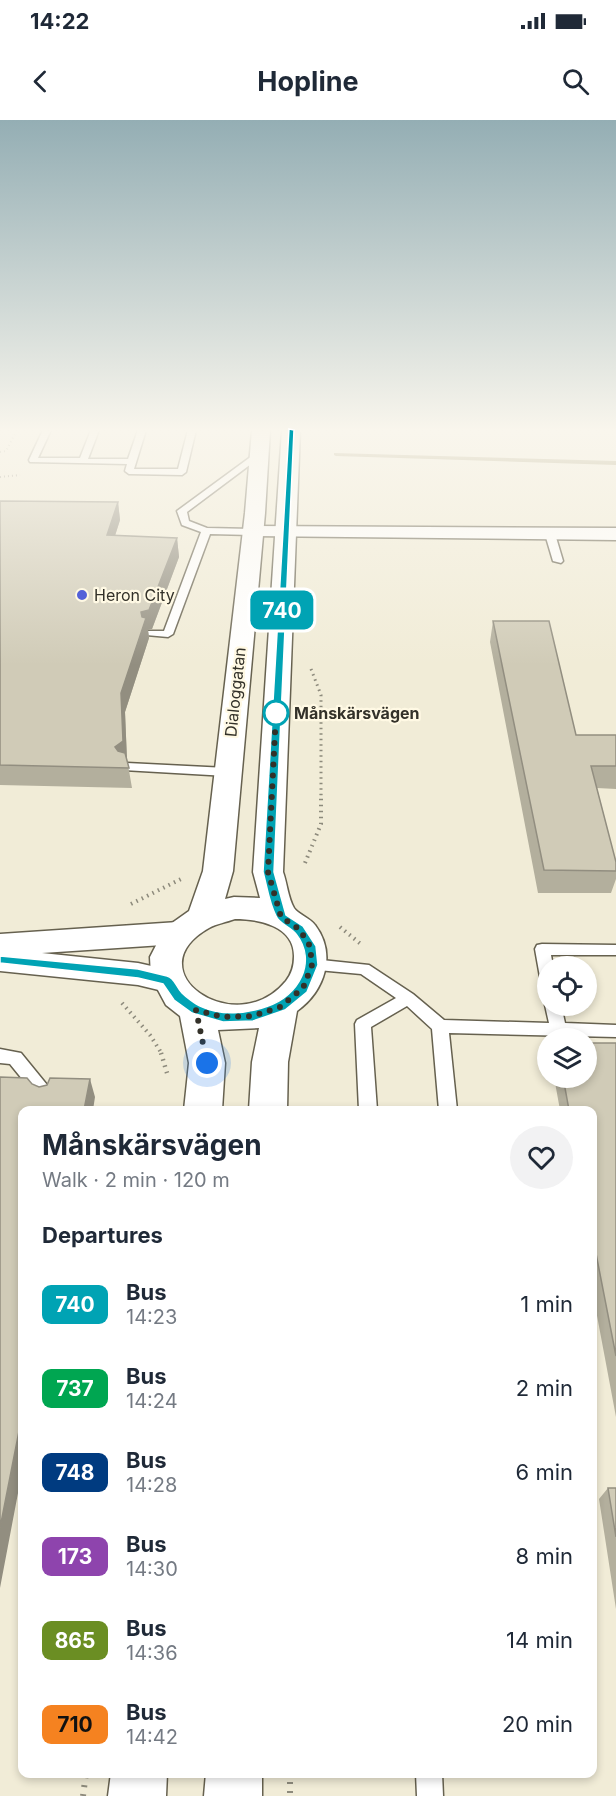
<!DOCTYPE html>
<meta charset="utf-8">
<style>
:root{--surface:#fff;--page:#f2f2f3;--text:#1f2937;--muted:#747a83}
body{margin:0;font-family:Inter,sans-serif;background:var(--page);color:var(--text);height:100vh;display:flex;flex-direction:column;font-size:22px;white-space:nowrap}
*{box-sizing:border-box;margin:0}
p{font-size:20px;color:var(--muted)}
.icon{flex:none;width:33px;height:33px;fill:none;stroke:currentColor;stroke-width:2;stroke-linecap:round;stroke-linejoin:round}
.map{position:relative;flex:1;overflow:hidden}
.panel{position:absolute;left:18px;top:986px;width:579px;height:672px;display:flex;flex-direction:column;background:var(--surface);border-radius:12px;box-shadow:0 3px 9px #0003}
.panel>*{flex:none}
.badge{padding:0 12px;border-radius:9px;font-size:21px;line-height:39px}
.controls{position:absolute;left:537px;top:836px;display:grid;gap:12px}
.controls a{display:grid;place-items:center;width:60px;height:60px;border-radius:50%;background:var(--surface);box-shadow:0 3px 9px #0003;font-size:30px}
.you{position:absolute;width:30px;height:30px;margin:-15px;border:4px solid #fff;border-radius:50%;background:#1a73e8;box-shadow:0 0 0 9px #1a73e833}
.map>.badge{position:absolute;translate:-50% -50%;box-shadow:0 0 0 3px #fff}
h2{padding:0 24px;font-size:22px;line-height:54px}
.round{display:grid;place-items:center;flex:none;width:63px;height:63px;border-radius:32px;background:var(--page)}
.overview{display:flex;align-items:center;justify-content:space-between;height:102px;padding:0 24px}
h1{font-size:28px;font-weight:700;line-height:45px}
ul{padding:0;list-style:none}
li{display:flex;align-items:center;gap:18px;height:84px;padding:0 24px}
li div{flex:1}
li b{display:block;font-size:22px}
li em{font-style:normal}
li .badge{min-width:66px;font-weight:700;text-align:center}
.status{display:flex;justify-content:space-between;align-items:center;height:42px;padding:0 30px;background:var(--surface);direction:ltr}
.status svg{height:16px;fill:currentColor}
header{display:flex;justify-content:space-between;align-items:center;height:78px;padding:0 24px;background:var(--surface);font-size:27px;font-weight:700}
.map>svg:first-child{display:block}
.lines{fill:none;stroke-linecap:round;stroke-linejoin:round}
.stream{fill:#8f8253;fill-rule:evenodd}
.service-casing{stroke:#66614f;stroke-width:3}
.minor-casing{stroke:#66614f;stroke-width:3}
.tertiary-casing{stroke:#66614f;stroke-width:3}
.path-far4{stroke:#8d8a7c;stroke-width:2;stroke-dasharray:1 3;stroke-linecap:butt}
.path-far3{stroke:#8d8a7c;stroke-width:3;stroke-dasharray:1.5 4;stroke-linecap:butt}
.path-far2{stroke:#8d8a7c;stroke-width:4;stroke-dasharray:1.5 4.5;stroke-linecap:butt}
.path-far1{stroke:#8d8a7c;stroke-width:4.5;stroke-dasharray:1.5 5;stroke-linecap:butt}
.path{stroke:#8d8a7c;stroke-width:6;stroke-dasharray:2 7;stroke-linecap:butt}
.service{fill:#fff;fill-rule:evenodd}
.minor{fill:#fff;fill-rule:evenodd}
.tertiary{fill:#fff;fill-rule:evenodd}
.wall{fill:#b3af9d}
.shaded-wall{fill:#928e80}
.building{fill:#d0cbb7;stroke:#928e80;stroke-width:1.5}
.line{fill:#00a3b4;stroke:#fff;stroke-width:1.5}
.walk{stroke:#333129;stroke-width:6;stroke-dasharray:0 10.8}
.poi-dot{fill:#5361d8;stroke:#fff9e4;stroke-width:2}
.stop-dot{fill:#fff;stroke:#00a3b4;stroke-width:3}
.labels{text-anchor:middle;stroke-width:4.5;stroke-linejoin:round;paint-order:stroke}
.far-poi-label{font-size:16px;fill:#333129;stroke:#fff9e4;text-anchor:start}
.far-street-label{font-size:16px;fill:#333129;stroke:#fff9e4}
.far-stop-label{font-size:16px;font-weight:bold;fill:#333129;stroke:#fff9e4;text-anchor:start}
</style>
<div class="status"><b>14:22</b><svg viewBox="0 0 49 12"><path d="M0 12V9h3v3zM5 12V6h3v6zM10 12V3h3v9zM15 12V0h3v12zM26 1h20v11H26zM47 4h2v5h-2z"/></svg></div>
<header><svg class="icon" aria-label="back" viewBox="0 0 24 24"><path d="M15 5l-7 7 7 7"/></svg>Hopline<svg class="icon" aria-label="search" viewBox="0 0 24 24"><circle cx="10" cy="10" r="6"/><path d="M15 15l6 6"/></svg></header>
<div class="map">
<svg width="616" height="1676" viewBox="0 0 616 1676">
<rect width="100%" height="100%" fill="#f1ecd7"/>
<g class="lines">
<path class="stream" d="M334,333L616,341V345L336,336L334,335Z"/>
<g class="service-casing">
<path id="service" d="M43,310H51L38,338H80L91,310H99L88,339H128L138,310H146L134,349H178L188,310H196L186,352L182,355L129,354L125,351L127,344L30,342L29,340Z
M256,333L263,335L187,392L189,401L207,408L252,409L257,412L252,415L210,414L173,514L168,517L146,515V511H164L201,412L182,405L177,391Z
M550,411L555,414L563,441L561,443L553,441L545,414Z
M127,643L227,648L233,652L227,656L123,650L121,647Z
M542,824L616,825V835H551L553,846H548V863L543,861L540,857L535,829L537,825Z
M312,839L369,845L413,874L444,900L549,903L545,885L548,881V885H561L565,903L616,905V917L449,913L457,990H439L432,909L407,886L371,907L377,990H359L355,904L357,900L396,878L361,854L307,849L304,845L307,841Z
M0,929L21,933L52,971L54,976L52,981L46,983L40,981L10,944L0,943Z
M416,1653H442L443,1676H417Z"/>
</g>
<g class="minor-casing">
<path id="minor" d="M252,406L616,408V420L245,416L243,412L245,408Z
M178,802L188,805L193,813L188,821L178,824L42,833L138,843L178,852L182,860L178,868L167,872L138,865L0,851V814Z"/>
</g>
<g class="tertiary-casing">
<path id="tertiary" d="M252,310H270L265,393L233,751L225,779L234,777L260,778L253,752L282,310H300L283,752C287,763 288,778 294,788C298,794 310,798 315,805C337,834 325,871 297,891L288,942L287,990H249L252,942L259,908L218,910L225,943L222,990H184L189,943L180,896L166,885L151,857L150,837L165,808L189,791L203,751L245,393ZM235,799C259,799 294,806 294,836C294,846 292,853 286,861C236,922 133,851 209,808C216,804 227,802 235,799Z
M111,1653H167L166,1676H108Z
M206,1653H262V1676H204Z"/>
</g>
<path class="path-far4" d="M0,332L6,331L17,310
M0,357L20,355"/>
<path class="path-far3" d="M311,549L321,575V676"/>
<path class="path-far2" d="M305,743L321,704V674
M131,784L181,759
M340,807L362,825
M122,883L150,915L162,934"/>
<path class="path-far1" d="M161,933L167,953"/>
<path class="path" d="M290,1653V1676
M83,1676L86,1653"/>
<use href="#service" class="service"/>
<use href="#minor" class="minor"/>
<use href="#tertiary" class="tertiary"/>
</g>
<path class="wall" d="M0,381L118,382L120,400L115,416L177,418L179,437L152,509L148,510L149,518L125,592L127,639L132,668L0,665Z
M493,501L576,615H616V669L597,668L616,742V759L611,773H538L490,522Z
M616,923V1297L592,1169V990H560L554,957H586Z
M608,1368H616V1489L599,1379Z"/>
<path class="shaded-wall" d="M118,382L120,400L109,434L107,415Z
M177,418L179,437L152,509L148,510L149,518L125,592L127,641L119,647L115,627L121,573L141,492Z
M90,959L95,977L93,990H84Z
M22,1296V1352L0,1468V1408Z"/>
<path class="building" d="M0,381L118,382L107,415L177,418L149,490L141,492L142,497L146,498L121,573L123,621L115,627L118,631L125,633L129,648L0,645Z
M493,501H549L576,615H616V646H591L616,742V751L544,750Z
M586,923H616V1236L592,1113V990H569L563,957H586Z
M0,957L27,958L32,964L39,967L47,965L50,958L90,959L84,990H22V1296L0,1408Z
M608,1368H616V1417Z"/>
<linearGradient id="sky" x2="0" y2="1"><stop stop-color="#94aeb4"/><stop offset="0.57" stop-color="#f9f6ed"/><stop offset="1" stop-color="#f9f6ed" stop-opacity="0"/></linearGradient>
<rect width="616" height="545" fill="url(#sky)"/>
<path class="line" d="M289,309L294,310L274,752L286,795L303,806L316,826L318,845L307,872L285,890L253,901L223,902L192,893L174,880L163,864L138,858L0,843V836L138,849L167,856C175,858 176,867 182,873C186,877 195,884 200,886C221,896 247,894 268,886C298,876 318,842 296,814C291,807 279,804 276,796C269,783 267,766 263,752Z"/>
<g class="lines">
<path class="walk" d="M207,943L196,890L223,897L253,896L280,887L303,868L312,845L310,826L299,809L281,797L268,752L276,593"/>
</g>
<circle class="poi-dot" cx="82" cy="475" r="6"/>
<circle class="stop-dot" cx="276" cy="593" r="12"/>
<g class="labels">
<g class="far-poi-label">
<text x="94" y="481">Heron City</text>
</g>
<g class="far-street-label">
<text transform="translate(235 572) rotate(-84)" y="6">Dialoggatan</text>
</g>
<g class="far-stop-label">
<text x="294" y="599">Månskärsvägen</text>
</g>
</g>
</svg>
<div class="controls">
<a><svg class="icon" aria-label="locate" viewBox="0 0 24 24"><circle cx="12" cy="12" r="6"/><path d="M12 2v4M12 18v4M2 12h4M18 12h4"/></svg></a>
<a><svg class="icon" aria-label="layers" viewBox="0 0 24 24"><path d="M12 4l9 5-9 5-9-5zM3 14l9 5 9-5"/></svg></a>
</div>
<div class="you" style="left:207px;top:943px"></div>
<b class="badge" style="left:282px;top:490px;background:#00a3b4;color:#fff">740</b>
<section class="panel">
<div class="overview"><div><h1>Månskärsvägen</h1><p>Walk · 2 min · 120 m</p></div><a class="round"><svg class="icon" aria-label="heart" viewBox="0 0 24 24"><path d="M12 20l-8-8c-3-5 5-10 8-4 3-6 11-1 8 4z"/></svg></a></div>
<h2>Departures</h2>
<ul>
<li><span class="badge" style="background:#00a3b4;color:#fff">740</span><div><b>Bus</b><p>14:23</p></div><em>1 min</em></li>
<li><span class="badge" style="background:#00a651;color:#fff">737</span><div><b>Bus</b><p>14:24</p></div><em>2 min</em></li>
<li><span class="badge" style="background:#003b80;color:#fff">748</span><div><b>Bus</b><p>14:28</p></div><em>6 min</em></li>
<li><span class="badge" style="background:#8e44ad;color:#fff">173</span><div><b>Bus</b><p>14:30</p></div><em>8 min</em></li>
<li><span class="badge" style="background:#6b8e23;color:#fff">865</span><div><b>Bus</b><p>14:36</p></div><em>14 min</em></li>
<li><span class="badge" style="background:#f58220;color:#111">710</span><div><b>Bus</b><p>14:42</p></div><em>20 min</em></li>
</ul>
</section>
</div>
